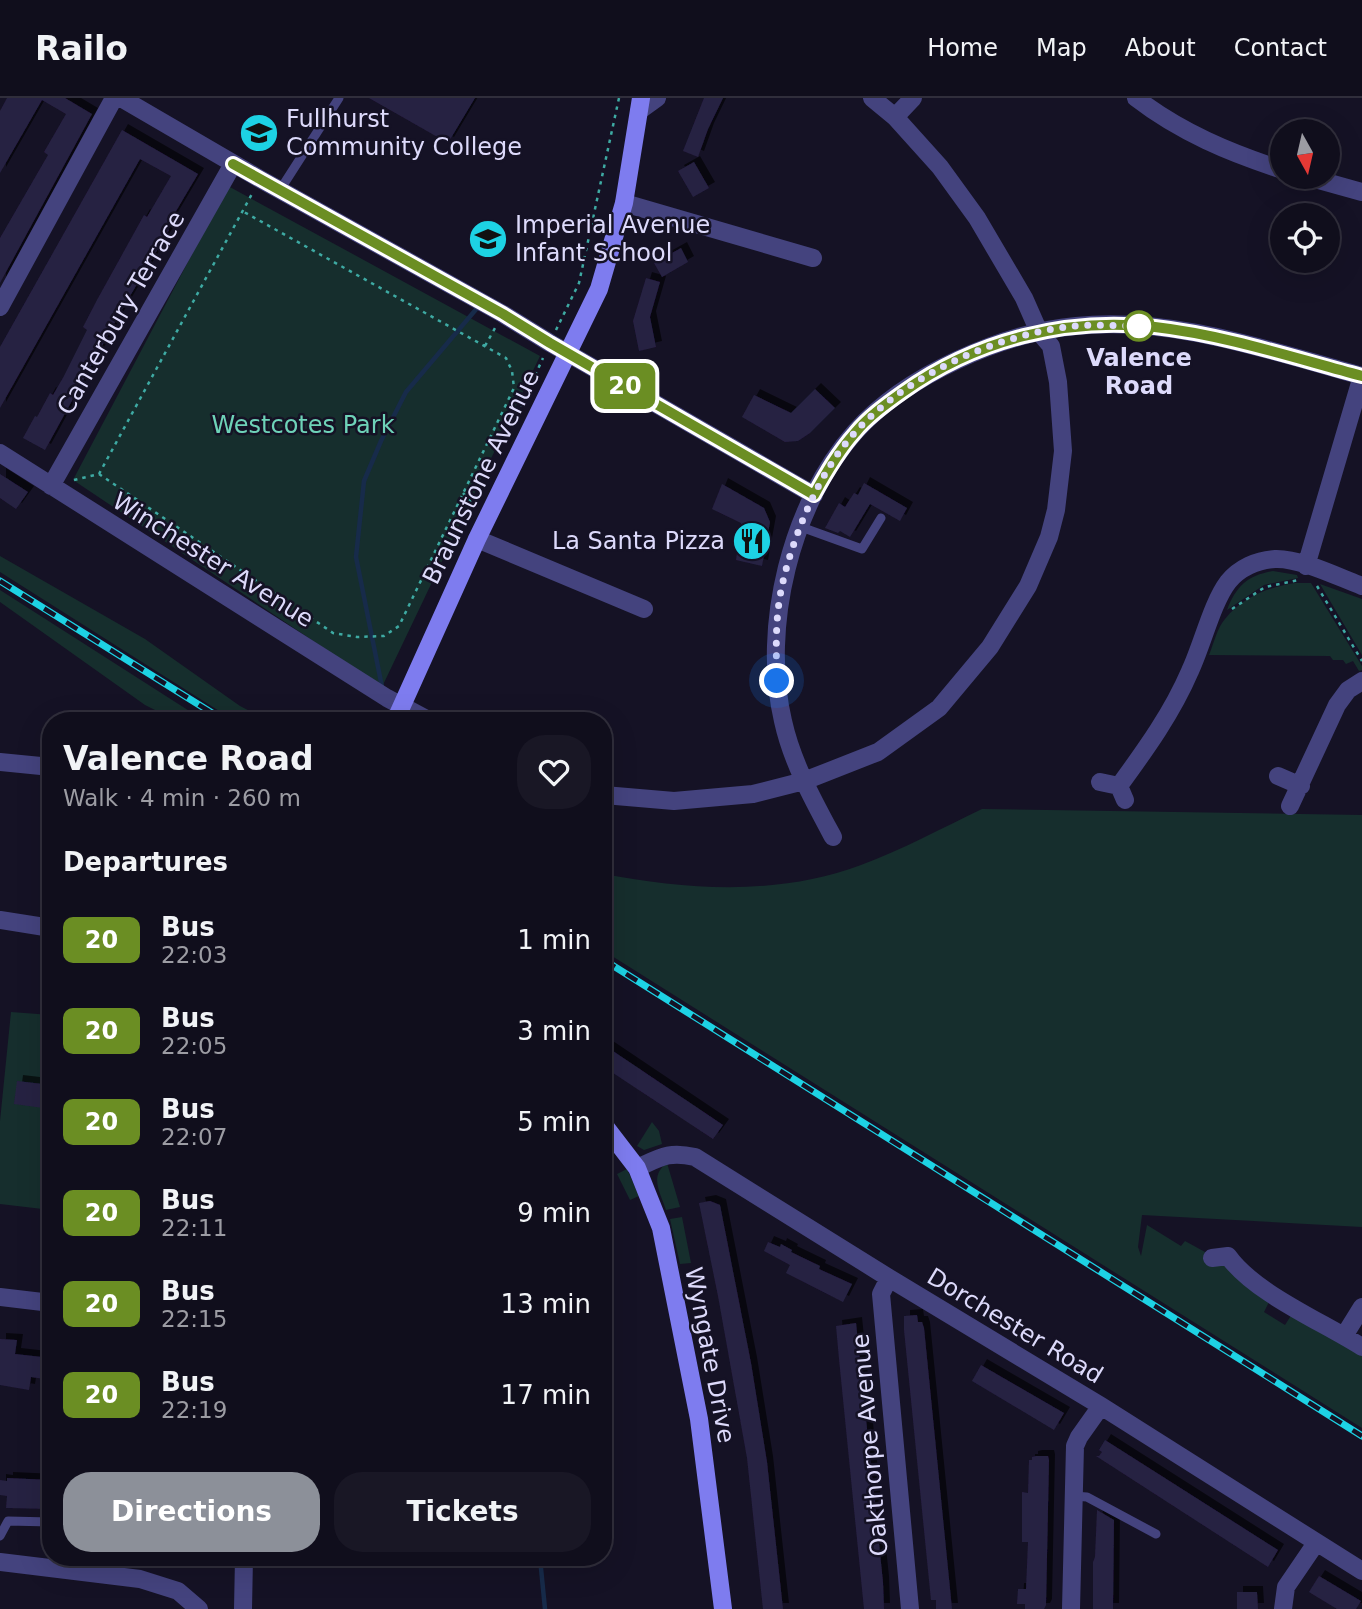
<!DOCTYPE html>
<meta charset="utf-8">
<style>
:root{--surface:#100e1c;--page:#191725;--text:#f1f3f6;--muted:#9c9ca3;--line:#302e3b;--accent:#8c9099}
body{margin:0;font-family:"DejaVu Sans",sans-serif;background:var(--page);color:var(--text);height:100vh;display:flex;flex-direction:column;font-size:26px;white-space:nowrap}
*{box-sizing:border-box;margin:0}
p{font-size:23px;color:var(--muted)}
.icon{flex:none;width:38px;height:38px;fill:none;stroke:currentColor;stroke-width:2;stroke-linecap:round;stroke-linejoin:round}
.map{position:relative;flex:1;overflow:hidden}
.details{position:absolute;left:42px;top:614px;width:570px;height:854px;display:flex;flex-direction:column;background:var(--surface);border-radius:28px;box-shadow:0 7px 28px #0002,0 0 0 2px var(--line)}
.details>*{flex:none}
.badge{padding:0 14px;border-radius:10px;font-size:24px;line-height:46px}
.needle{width:46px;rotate:172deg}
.fabs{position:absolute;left:1270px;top:21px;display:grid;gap:14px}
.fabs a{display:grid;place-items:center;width:70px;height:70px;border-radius:50%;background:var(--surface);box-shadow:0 7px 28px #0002,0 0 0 2px var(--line);font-size:35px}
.you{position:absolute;width:35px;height:35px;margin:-18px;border:5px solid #fff;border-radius:50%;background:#1a73e8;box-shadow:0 0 0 10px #1a73e833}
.map>.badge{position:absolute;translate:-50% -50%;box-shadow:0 0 0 4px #fff}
h2{padding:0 21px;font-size:26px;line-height:63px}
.round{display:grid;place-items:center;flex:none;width:74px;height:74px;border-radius:28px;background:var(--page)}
.overview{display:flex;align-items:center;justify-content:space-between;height:119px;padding:0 21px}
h1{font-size:33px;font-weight:700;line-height:52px}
.button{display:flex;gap:14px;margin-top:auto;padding:14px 21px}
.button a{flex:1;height:80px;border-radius:28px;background:var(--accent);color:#fff;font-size:28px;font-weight:700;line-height:80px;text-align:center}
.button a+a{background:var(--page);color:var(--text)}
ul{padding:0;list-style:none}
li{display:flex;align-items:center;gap:21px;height:91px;padding:0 21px}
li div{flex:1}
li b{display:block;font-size:26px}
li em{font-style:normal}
li .badge{min-width:77px;font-weight:700;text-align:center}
header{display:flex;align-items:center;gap:42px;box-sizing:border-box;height:98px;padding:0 35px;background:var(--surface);border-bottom:2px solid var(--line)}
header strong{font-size:33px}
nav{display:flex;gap:38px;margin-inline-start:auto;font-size:24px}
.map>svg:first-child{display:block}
.green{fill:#162e2d}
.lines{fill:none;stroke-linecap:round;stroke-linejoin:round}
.stream{stroke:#172b4a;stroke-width:4.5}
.building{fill:#272043;filter:url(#shadow)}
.path{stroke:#3eaaa3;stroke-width:2.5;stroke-dasharray:3.5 5;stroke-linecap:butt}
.lane{stroke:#44437e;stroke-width:9}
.street{stroke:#44437e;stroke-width:18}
.secondary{stroke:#7e7cef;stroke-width:18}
.rail-casing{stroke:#1dd2e4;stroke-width:7}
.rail{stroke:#151225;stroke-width:4.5;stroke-dasharray:13;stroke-linecap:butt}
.line-casing{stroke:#fff;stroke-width:16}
.line{stroke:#6b8e23;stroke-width:10}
.walk{stroke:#dddafb;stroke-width:7;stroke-dasharray:0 12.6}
.stop-dot{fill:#fff;stroke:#6b8e23;stroke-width:3.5}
.labels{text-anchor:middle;stroke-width:5;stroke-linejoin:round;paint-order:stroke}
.poi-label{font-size:24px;fill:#dddafb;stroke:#151225;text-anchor:start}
.street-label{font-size:24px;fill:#dddafb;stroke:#151225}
.stop-label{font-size:24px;font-weight:bold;fill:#dddafb;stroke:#151225}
.park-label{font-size:24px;fill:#6ed2b8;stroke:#151225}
</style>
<header>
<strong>Railo</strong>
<nav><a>Home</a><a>Map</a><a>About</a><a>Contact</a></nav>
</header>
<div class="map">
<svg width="1362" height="1511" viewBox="0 0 1362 1511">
<defs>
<filter id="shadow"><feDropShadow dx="6" dy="-6" stdDeviation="0" flood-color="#0009"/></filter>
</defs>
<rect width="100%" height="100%" fill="#151225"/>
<path class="green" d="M228,88L540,258L382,589L73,382Z
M0,458L145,541L240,608L269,623H235L0,474Z
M1273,473L1297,477L1298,480L1264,487L1227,512C1236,488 1248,477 1273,473Z
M1295,485H1311L1362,568V572L1359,573L1353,563L1346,566L1343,562H1333L1330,558L1209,557C1214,545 1217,530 1225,521C1242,499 1269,489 1295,485Z
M1320,486L1362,501V557Z
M0,492L205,623H177L145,607L0,504Z
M982,711L1362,717V1129L1142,1117L1138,1149L1141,1158L1147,1127L1181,1148L1185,1143L1205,1154L1204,1161L1226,1168L1270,1202L1264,1214L1285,1227L1292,1216L1362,1257V1330L604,853V776C688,792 779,798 861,767C902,752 942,730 982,711Z
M11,914L51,917V1112L0,1106V1023Z
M652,1024L659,1033L662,1046L644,1052L637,1048Z
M667,1065L680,1109L666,1112C660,1094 649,1078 667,1065Z
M627,1071L639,1098L630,1102L617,1076Z
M682,1119L691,1165L680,1166L670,1121Z"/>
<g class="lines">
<path class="stream" d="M382,589L356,459L364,383L381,343L406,294L478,209
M540,1460L545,1511"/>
</g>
<path class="building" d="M7,0H65L92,16L0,185V140L48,57L44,54L66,16L42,2L0,75V13Z
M369,0H475L448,45Z
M704,0H723L708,31L698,59L683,53Z
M122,32L198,76L166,130L169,132L120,215L45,352L23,340L35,318L37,319L50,295L53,297L64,278L87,232L83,229L97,202L144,117L147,119L171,78L140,61L0,310V249Z
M694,64L709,90L693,99L678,73Z
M681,150L688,164L662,179L654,165Z
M646,180L660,184L650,219L656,249L639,253L633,223Z
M815,291L835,310L810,335L798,343L785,344L742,319L754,297L791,315Z
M0,376L28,394L16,411L0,400Z
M864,385L907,410L900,423L870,406L850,439L840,433L838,435L825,430L839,405L845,409L854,395L858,397Z
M722,386L764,410L770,424L762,468L736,462L741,425L712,411Z
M604,947L723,1027L713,1041L604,969Z
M17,983L51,987V1011L14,1006Z
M710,1103L720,1107L751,1265L767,1364L783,1511H763L747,1360L718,1198L699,1105Z
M768,1144L780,1149L781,1146L792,1152L791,1154L820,1168L819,1171L852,1186L843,1204L786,1175L790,1167L764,1153Z
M917,1217L918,1224H922L924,1230L952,1511H936V1502H931L904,1232V1218Z
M856,1225L883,1484L884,1511H864L839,1261L836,1228Z
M0,1241L17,1242L15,1256L51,1260V1282L31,1279L29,1292L0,1287Z
M981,1267L1064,1315L1054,1332L972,1283Z
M1105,1342L1278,1452L1268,1469L1096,1358H1099L1102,1354L1099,1352Z
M1036,1358H1048L1049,1362L1046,1507L1044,1511H1025V1506H1017L1018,1491H1026L1028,1444H1022V1394L1028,1395L1029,1362H1032V1359Z
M7,1380L51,1382V1411L6,1410L7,1398L0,1397V1382L7,1383Z
M1097,1412L1114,1422L1113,1511H1093V1464L1095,1459Z
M1319,1478L1361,1503L1356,1511H1337L1309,1494Z
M1237,1494H1257L1258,1511H1237Z"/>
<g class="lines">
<path class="path" d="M556,232L579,185L619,0
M485,248L495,230
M514,324L543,260
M99,376L333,535L357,539L384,538L399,528L514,290L512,273L506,260L244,114
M74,382L99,376L253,94
M463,395L474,408
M1317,488L1362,563
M1232,511L1265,489L1299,482"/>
<path class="lane" d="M280,92L339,0
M801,429L862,451L881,420
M1073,1398L1087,1399L1156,1436
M0,1438L8,1423L51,1424"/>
<path class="street" d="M121,0L260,81L503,216L550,245L814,397
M1136,0C1180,34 1230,55 1283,72
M639,13L657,0
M895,19L913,0
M1308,79L1362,94
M624,105L813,160
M0,209L114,0
M0,355L387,600L430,623
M51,388L233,66
M477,441L644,511
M1306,468L1362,278
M0,664L51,669
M1278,678L1301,688
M1100,684L1119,688L1125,702
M1119,688C1146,651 1172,615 1190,573C1202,548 1212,505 1228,484C1239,470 1257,462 1275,461C1300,460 1338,479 1362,488
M604,697L674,703L753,696L804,683L878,654L939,610L990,549L1028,488L1049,439L1056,412L1063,353L1058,284L1051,248L1039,234L1024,200L977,120L940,69L895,19L872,0
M1290,708L1337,607L1348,592L1362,583
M833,739C813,702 792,664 783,623C761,529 791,406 855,334C906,277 1002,235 1076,228C1173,218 1270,253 1362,278
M0,822L51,830
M637,1070C661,1059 669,1053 695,1059L889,1180L1101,1308L1362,1473
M1212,1160L1228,1158C1254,1195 1323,1224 1362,1249
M889,1180L881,1196L910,1511
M0,1199L51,1205
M1344,1238L1362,1209
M0,1464L140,1481L178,1493L199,1511
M243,1511L244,1460
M1071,1511L1075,1348L1079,1339L1101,1308
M1283,1511L1286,1489L1316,1445"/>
<path class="secondary" d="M395,623L477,441L599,191L624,105L641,0
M604,1027L637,1070L661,1130L699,1321L723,1511"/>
<g class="rail-casing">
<path id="rail" d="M0,483L225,623
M604,862L1362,1338"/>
</g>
<use href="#rail" class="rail"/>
</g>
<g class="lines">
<g class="line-casing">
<path id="line" d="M233,66L503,216L550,245L814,397C826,375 838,354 855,335C868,319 886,306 903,294C976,242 1066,219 1155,229C1225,237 1294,260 1362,278"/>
</g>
<use href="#line" class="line"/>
<path class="walk" d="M777,583C776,552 775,519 782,488C791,446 811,396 835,360C884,286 989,237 1075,228C1096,226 1118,228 1139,228"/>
</g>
<defs>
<g id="school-disc" transform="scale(2.0125)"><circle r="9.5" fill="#1dd2e4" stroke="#151225"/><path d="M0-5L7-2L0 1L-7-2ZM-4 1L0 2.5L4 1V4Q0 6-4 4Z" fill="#111"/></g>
<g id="restaurant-disc" transform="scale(2.0125)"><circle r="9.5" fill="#1dd2e4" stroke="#151225"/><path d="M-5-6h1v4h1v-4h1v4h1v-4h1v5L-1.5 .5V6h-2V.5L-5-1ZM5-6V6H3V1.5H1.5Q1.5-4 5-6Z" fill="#111"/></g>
</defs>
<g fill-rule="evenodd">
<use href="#school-disc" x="259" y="35"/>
<use href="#school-disc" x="488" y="141"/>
<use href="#restaurant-disc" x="752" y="443"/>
</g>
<circle class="stop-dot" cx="1139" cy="228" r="14"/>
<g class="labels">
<g class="poi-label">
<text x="286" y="29">Fullhurst<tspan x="286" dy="28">Community College</tspan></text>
<text x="515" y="135">Imperial Avenue<tspan x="515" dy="28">Infant School</tspan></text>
<text x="725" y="451" text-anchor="end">La Santa Pizza</text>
</g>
<g class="street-label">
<text transform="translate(121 215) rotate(-60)" y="8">Canterbury Terrace</text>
<text transform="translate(481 379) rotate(-64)" y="8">Braunstone Avenue</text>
<text transform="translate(213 462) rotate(32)" y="8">Winchester Avenue</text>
<text transform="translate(1015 1228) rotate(31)" y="8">Dorchester Road</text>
<text transform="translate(710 1257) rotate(79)" y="8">Wyngate Drive</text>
<text transform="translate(870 1347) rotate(-95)" y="8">Oakthorpe Avenue</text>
</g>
<g class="stop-label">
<text x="1139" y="268">Valence<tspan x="1139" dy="28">Road</tspan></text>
</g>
<g class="park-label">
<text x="303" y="335">Westcotes Park</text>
</g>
</g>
</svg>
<div class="fabs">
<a><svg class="needle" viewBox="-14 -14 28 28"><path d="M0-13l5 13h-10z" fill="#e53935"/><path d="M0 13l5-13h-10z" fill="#9c9ca3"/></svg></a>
<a><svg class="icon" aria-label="locate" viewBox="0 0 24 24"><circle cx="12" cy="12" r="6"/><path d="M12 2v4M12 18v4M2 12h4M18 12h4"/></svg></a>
</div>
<div class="you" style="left:777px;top:583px"></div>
<b class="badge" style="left:625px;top:288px;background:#6b8e23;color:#fff">20</b>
<section class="details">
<div class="overview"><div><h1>Valence Road</h1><p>Walk · 4 min · 260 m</p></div><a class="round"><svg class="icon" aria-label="heart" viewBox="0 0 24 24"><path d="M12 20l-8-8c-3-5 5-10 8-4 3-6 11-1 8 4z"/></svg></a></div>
<h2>Departures</h2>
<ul>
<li><span class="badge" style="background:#6b8e23;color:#fff">20</span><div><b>Bus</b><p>22:03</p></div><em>1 min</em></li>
<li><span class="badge" style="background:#6b8e23;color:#fff">20</span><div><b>Bus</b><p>22:05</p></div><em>3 min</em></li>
<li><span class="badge" style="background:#6b8e23;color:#fff">20</span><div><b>Bus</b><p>22:07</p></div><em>5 min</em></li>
<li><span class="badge" style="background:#6b8e23;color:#fff">20</span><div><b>Bus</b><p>22:11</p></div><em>9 min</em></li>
<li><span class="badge" style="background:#6b8e23;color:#fff">20</span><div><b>Bus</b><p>22:15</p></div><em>13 min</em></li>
<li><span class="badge" style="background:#6b8e23;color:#fff">20</span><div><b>Bus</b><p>22:19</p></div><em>17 min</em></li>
</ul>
<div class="button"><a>Directions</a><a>Tickets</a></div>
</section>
</div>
